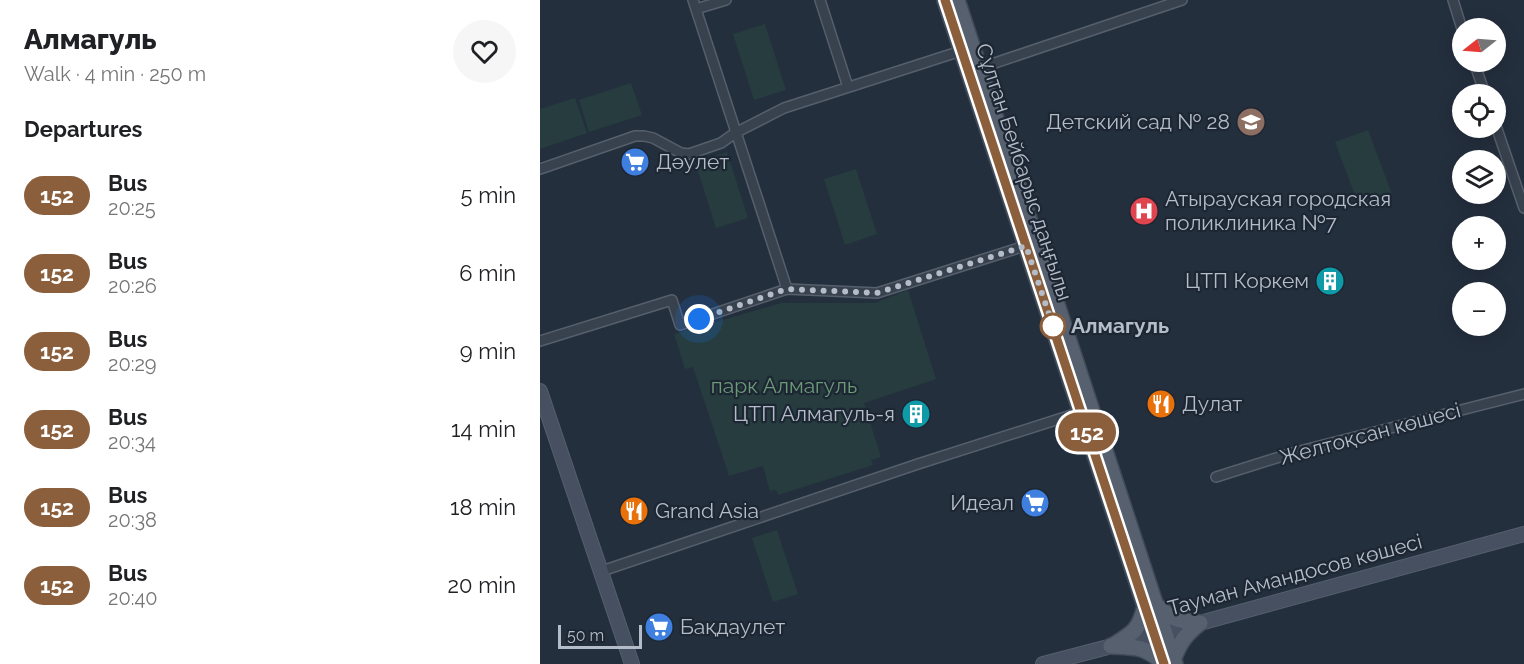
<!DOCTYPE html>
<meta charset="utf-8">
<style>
:root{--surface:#fff;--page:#f6f6f6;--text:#202124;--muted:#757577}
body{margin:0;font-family:Raleway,sans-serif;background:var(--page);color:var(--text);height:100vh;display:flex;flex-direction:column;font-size:22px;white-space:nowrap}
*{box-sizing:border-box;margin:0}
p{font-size:20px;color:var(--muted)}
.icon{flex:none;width:33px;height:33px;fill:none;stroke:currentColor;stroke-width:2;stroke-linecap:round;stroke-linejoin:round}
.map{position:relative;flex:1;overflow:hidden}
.details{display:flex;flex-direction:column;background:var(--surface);width:540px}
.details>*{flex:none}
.badge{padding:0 12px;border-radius:20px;font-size:21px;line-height:39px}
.needle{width:39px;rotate:253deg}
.fabs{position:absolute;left:912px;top:18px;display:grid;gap:12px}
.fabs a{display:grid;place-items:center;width:54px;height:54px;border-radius:50%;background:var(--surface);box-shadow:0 3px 15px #0003;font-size:30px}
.scale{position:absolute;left:18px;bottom:15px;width:84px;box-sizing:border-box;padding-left:6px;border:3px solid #b4bcc9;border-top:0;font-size:16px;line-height:21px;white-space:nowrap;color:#b4bcc9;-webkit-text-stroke:4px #1d2633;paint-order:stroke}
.you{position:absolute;width:30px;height:30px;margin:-15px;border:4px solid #fff;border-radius:50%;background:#1a73e8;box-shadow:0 0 0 9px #1a73e833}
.map>.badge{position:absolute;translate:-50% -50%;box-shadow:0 0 0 3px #fff}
h2{padding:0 24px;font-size:22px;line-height:54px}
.round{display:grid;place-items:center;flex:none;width:63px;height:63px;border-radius:32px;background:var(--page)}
.headline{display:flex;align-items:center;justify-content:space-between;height:102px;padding:0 24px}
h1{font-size:28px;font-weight:800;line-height:45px}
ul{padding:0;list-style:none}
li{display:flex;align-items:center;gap:18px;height:78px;padding:0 24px}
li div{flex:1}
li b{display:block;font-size:22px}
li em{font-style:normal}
li .badge{min-width:66px;font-weight:700;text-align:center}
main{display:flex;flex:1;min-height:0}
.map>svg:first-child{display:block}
.green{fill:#263c3f}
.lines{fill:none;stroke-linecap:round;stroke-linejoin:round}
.street-casing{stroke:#565f6c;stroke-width:12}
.secondary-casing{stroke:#565f6c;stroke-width:16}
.primary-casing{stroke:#414a57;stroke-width:18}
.street{stroke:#38414e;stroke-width:9}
.secondary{stroke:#465061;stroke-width:14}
.primary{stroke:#56606e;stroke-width:15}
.line-casing{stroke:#fff;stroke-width:14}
.line{stroke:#8b5e3c;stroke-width:9}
.walk{stroke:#b4bcc9;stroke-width:6;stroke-dasharray:0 10.8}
.stop-dot{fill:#fff;stroke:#8b5e3c;stroke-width:3}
.labels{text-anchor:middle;stroke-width:4.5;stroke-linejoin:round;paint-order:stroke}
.poi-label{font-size:21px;fill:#b4bcc9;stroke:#1d2633;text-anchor:start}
.street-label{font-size:21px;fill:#b4bcc9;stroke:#1d2633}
.stop-label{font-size:21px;font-weight:bold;fill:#b4bcc9;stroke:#1d2633;text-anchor:start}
.park-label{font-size:21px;fill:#6b9a76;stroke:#1d2633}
</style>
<main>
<section class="details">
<div class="headline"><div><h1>Алмагуль</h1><p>Walk · 4 min · 250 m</p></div><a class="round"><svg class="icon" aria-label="heart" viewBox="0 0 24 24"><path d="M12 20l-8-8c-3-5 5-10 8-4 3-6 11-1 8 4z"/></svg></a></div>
<h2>Departures</h2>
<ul>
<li><span class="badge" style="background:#8b5e3c;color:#fff">152</span><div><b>Bus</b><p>20:25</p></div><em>5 min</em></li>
<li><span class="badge" style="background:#8b5e3c;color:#fff">152</span><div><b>Bus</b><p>20:26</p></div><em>6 min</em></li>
<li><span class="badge" style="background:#8b5e3c;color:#fff">152</span><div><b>Bus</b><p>20:29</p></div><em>9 min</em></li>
<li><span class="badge" style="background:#8b5e3c;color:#fff">152</span><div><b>Bus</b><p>20:34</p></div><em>14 min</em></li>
<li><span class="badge" style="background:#8b5e3c;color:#fff">152</span><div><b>Bus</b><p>20:38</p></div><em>18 min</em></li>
<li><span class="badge" style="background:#8b5e3c;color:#fff">152</span><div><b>Bus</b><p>20:40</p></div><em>20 min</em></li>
</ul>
</section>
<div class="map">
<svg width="984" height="664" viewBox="0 0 984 664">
<rect width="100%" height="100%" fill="#242f3e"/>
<path class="green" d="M225,24L246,90L214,100L193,34Z
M91,83L102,115L49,132L39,100Z
M35,98L47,133L0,149V109Z
M828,130L852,194L819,206L795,142Z
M187,152L208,218L176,228L155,162Z
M316,169L337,234L305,245L284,179Z
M368,290L396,379L324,403L341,457L331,460L333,465L238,495L236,490L230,491L223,466L189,476L153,367L145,369L134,334L241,303H335Z
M237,530L258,594L233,602L212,538Z"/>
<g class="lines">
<g class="street-casing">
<path id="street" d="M153,0L247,289
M280,0L308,87
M913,0L922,29
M156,9L186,0
M934,62L945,94
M437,69L642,0
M956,126L984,208
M0,169L95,136H104L113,138L141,153L149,154L181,143L195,133L244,108L424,50
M0,341L132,300L140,325L247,289L337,293L488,245
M676,477L752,453L984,394
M62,571L378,464L544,411"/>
</g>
<g class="secondary-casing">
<path id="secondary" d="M0,391L92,664
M503,664L660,623L984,534"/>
</g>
<g class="primary-casing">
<path id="primary" d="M405,0L624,664
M417,0L635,664
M615,604C632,619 637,621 660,623
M571,646C596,647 604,646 624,663
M572,646C593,633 599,631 605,606
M633,660C640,642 645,635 660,623"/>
</g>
<use href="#street" class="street"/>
<use href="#secondary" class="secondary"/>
<use href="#primary" class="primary"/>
</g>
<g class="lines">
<g class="line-casing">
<path id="line" d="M405,0L624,664"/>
</g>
<use href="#line" class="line"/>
<path class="walk" d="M159,319L247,289L337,293L486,246L514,329L513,326"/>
</g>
<defs>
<g id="school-disc" transform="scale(1.5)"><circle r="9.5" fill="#8d6e63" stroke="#1d2633"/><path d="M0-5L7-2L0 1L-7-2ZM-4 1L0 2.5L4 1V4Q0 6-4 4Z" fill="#fff"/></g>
<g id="supermarket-disc" transform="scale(1.5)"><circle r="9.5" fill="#3f7fe0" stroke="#1d2633"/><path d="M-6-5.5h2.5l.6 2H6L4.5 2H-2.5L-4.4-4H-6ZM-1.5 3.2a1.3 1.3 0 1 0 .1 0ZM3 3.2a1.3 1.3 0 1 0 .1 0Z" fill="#fff"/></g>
<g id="hospital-disc" transform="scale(1.5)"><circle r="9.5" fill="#e0444e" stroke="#1d2633"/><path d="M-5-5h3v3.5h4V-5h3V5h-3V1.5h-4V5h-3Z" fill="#fff"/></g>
<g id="building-disc" transform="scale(1.5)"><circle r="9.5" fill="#0f9aa8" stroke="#1d2633"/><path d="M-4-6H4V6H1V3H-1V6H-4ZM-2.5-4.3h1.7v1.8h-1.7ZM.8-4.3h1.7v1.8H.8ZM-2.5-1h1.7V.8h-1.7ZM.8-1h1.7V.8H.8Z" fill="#fff"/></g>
<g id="restaurant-disc" transform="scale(1.5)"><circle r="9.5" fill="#e8710a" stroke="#1d2633"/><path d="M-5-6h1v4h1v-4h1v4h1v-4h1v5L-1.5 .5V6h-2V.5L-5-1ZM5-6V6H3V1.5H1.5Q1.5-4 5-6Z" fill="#fff"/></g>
</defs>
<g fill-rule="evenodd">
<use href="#school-disc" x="711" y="122"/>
<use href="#supermarket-disc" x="95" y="162"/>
<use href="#hospital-disc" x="604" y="211"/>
<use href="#building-disc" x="790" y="281"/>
<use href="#restaurant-disc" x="621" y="404"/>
<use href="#building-disc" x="376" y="414"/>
<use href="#supermarket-disc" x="495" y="503"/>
<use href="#restaurant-disc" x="94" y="511"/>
<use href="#supermarket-disc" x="119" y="627"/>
</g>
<circle class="stop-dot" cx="513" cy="326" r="12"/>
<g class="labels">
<g class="poi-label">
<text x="690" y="129" text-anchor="end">Детский сад № 28</text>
<text x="116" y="169">Дәулет</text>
<text x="625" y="206">Атырауская городская<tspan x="625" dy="24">поликлиника №7</tspan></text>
<text x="769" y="288" text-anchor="end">ЦТП Коркем</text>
<text x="642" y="411">Дулат</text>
<text x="355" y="421" text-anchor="end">ЦТП Алмагуль-я</text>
<text x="474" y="510" text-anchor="end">Идеал</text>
<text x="115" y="518">Grand Asia</text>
<text x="140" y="634">Бақдаулет</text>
</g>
<g class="street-label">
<text transform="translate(484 172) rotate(72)" y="7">Сұлтан Бейбарыс даңғылы</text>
<text transform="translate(830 434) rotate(-15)" y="7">Желтоқсан көшесі</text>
<text transform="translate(755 575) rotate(-15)" y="7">Тауман Амандосов көшесі</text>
</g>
<g class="stop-label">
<text x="531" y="333">Алмагуль</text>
</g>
<g class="park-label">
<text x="244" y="393">парк Алмагуль</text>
</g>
</g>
</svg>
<div class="fabs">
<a><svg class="needle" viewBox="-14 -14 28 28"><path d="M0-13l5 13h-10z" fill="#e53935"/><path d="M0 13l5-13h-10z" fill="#757577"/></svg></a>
<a><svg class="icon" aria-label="locate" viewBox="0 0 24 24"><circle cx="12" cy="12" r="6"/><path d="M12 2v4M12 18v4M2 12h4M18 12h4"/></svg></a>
<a><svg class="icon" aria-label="layers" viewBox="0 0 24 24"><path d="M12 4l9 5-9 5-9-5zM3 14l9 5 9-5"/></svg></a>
<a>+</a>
<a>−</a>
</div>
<div class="scale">50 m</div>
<div class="you" style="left:159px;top:319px"></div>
<b class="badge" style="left:547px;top:432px;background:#8b5e3c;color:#fff">152</b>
</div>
</main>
